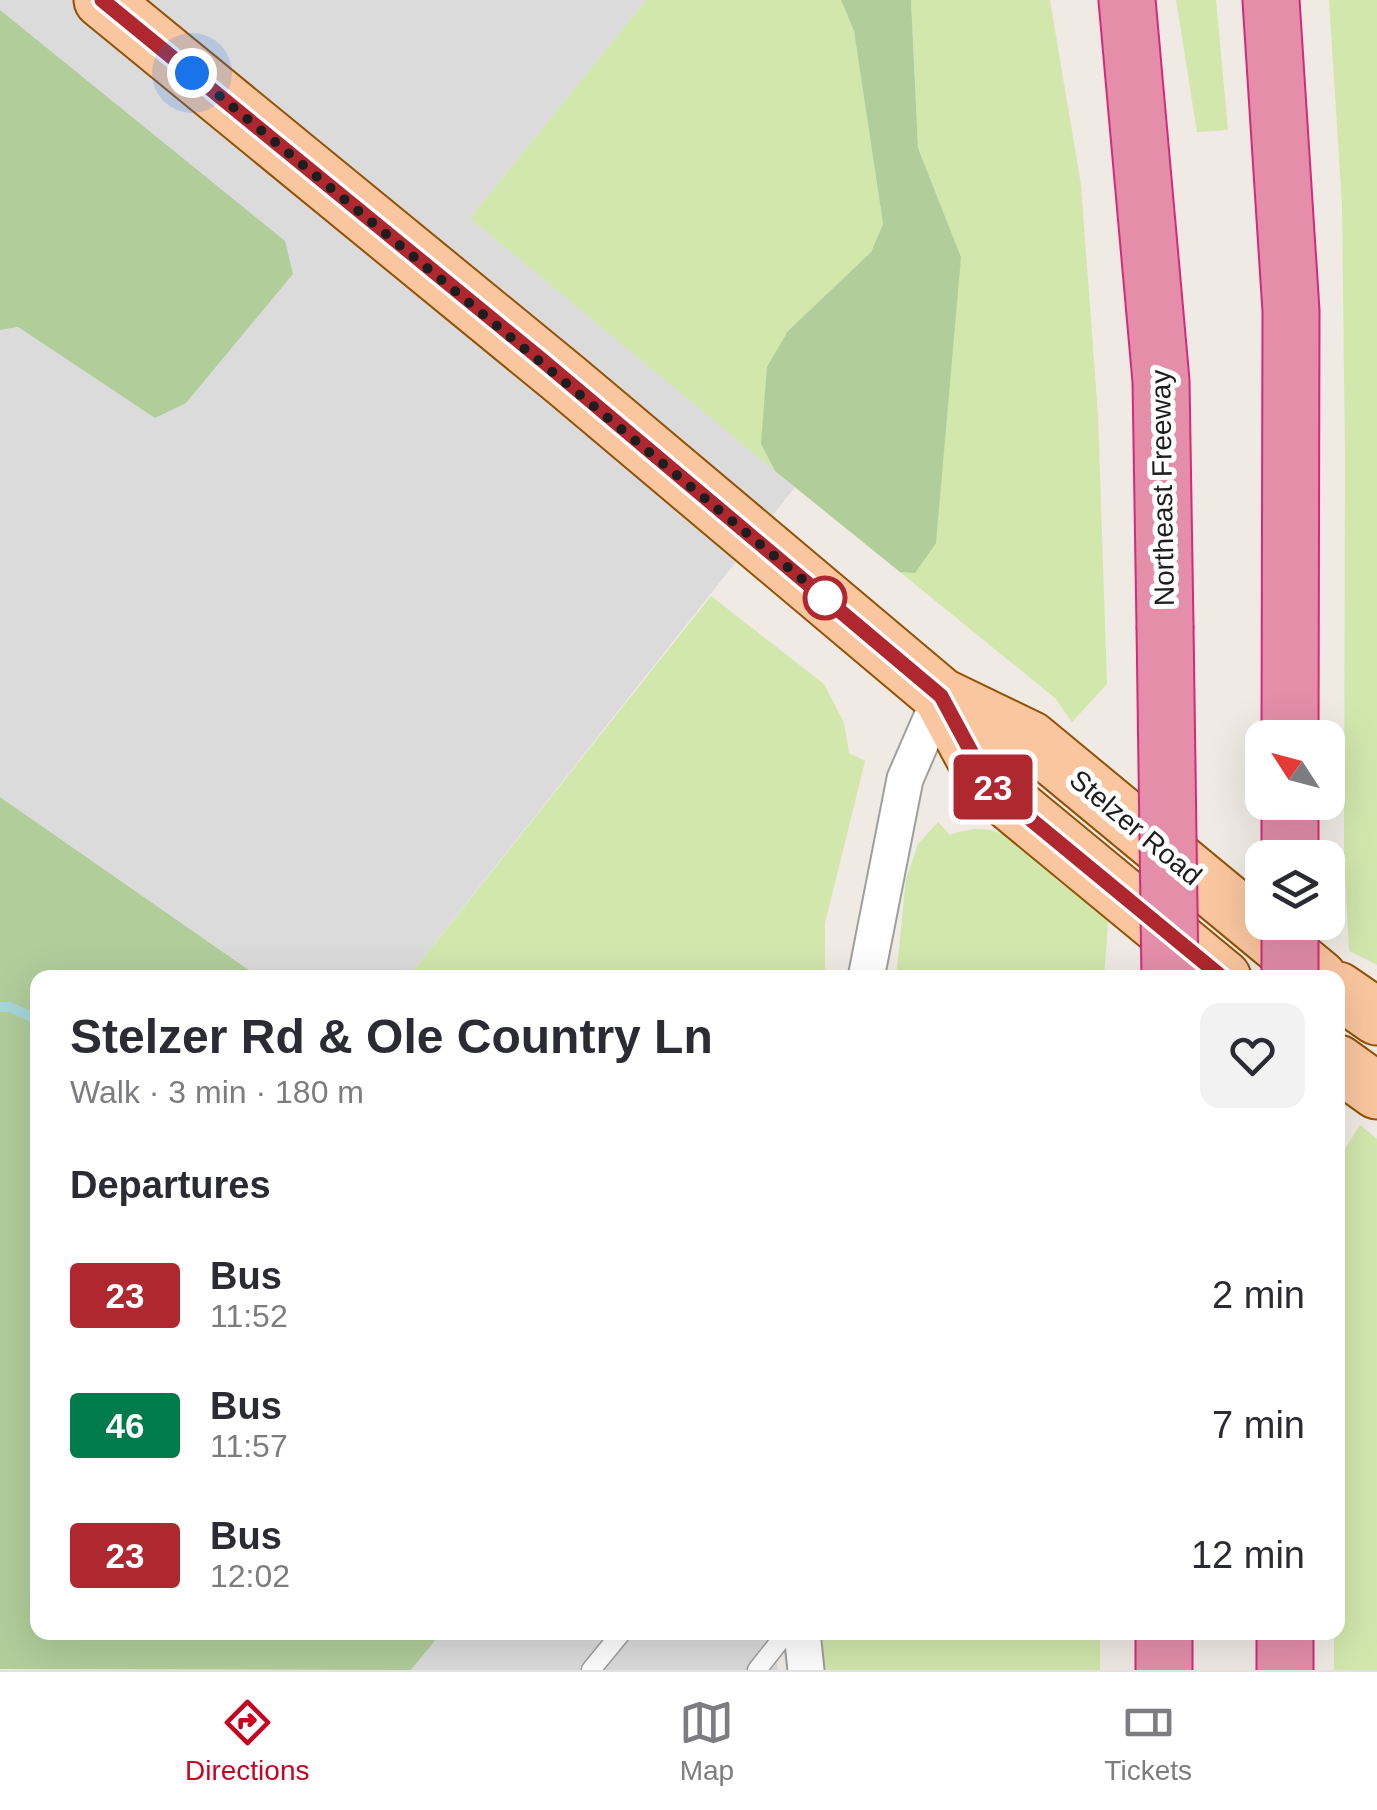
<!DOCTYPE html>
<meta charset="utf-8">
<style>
:root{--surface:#fff;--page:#f2f2f3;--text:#2b2b33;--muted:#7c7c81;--line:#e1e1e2;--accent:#c50620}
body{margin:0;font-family:Arial,sans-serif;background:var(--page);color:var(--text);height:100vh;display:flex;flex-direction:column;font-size:38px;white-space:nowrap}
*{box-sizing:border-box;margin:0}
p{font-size:32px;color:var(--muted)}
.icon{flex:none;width:55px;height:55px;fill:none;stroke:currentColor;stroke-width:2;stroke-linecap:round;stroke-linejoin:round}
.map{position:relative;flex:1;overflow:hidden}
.details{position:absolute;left:30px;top:970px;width:1315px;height:670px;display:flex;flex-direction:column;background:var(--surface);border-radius:20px;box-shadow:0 10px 40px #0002}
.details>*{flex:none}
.badge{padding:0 20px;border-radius:8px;font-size:35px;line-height:65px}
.needle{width:65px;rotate:306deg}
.controls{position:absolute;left:1245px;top:720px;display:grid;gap:20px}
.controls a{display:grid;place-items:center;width:100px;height:100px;border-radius:20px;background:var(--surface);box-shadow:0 10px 40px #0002;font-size:50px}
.you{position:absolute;width:50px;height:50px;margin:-25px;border:8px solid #fff;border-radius:50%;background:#1a73e8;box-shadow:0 0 0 15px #1a73e833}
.map>.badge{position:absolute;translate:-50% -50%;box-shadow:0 0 0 5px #fff}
h2{padding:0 40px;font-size:38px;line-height:90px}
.round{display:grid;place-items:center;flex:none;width:105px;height:105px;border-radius:20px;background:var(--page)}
.head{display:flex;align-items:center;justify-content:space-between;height:170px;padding:0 40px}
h1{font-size:48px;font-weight:800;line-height:75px}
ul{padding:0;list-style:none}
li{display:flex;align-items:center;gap:30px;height:130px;padding:0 40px}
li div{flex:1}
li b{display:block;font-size:38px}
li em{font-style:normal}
li .badge{min-width:110px;font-weight:700;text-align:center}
.tabs{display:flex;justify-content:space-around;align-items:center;height:140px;border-top:2px solid var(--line);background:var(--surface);font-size:28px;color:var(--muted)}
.tabs a{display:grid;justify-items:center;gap:5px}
.tabs .current{color:var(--accent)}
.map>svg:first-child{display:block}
.residential{fill:#dcdbdb}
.grass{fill:#d1e7ac}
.forest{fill:#b0cd9a}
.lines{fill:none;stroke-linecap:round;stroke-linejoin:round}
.stream{stroke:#a6d6db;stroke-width:10}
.lane-casing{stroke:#9f9f9f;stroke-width:21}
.street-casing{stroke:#9f9f9f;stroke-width:39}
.primary-casing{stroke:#935105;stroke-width:59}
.highway-casing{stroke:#d42a7b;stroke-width:59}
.lane{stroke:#fff;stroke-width:18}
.street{stroke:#fff;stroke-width:35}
.primary{stroke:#f9c69f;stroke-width:55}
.highway{stroke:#e48eaa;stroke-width:55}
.highway-bridge-casing{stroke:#d42a7b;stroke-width:59;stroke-linecap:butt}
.highway-bridge{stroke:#e48eaa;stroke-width:55}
.line-casing{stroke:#fff;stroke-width:22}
.line{stroke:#af272f;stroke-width:15}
.walk{stroke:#1e1e1e;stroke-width:10;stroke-dasharray:0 18}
.stop-dot{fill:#fff;stroke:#af272f;stroke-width:5}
.labels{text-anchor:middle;stroke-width:10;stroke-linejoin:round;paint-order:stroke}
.street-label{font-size:28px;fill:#1e1e1e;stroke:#fff}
</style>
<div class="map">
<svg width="1377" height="1670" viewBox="0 0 1377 1670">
<rect width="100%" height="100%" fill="#efeae4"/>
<path class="residential" d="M0,0H646L470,218L795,487L408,977H259L0,797V330L18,327L155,418L0,10Z
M441,1632L772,1633L778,1670H411Z"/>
<path class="grass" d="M646,0H841L854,31L883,224L871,252L788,331L761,444L775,471L470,218Z
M911,0H1050L1081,185L1098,415L1107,684L1072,722L1055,698L900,572H915L961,257L918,148Z
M1176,0H1216L1228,130L1197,132Z
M1329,0H1377V965L1349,951L1344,858L1345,455L1342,205Z
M711,596L824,684L844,723L849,753L865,761L825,923V977H408Z
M938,822L950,835C1006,814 1022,852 1062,884C1070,890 1075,888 1084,892C1093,896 1101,905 1109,911L1104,977L896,978L906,879L918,844Z
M1360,1125L1377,1139V1670H1334V1633L1338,1632V1331L1345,1149Z
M822,1633H1100V1670H825Z"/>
<path class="forest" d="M841,0H911L918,148L961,257L936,543L915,573L900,572L775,471L761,444L767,367L788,331L871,252L883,224L854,31Z
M0,10L285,241L293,274L186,403L155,418L18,327L0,330Z
M0,797L259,977L38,978V1632L441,1633L411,1670L0,1669Z"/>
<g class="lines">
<path class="stream" d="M0,1007H10L38,1020"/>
<g class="lane-casing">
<path id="lane" d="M591,1670L622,1632
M757,1670L787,1632"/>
</g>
<g class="street-casing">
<path id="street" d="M866,978L905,779L941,696
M802,1632L806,1670"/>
</g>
<g class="primary-casing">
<path id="primary" d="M102,0L567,381L941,696L1030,739L1319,978
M941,696L989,785L1223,978
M1338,990L1377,1017
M1338,1063L1377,1091"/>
</g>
<g class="highway-casing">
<path id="highway" d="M1127,0L1161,381L1165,626
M1271,0L1291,311L1290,738
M1290,858V802
M1164,1670V1632
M1285,1670V1632"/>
</g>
<use href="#lane" class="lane"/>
<use href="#street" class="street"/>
<use href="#primary" class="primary"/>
<use href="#highway" class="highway"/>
<g class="highway-bridge-casing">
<path id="highway-bridge" d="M1165,626L1170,978
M1290,978V922"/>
</g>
<use href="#highway-bridge" class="highway-bridge"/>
</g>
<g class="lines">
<g class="line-casing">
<path id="line" d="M102,0L542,360L941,696L989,785L1223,978"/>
</g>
<use href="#line" class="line"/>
<path class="walk" d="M192,73L837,608L825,598"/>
</g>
<circle class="stop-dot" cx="825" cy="598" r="20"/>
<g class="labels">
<g class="street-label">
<text transform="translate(1162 488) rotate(-91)" y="10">Northeast Freeway</text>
<text transform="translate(1136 827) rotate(40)" y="10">Stelzer Road</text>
</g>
</g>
</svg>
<div class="controls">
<a><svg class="needle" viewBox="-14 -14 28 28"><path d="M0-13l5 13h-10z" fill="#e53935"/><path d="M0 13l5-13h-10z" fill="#7c7c81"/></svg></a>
<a><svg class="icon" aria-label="layers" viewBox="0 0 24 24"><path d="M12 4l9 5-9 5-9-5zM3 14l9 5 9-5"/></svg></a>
</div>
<div class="you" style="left:192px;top:73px"></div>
<b class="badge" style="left:993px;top:787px;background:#af272f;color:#fff">23</b>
<section class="details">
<div class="head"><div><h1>Stelzer Rd &amp; Ole Country Ln</h1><p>Walk · 3 min · 180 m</p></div><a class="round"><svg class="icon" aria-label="heart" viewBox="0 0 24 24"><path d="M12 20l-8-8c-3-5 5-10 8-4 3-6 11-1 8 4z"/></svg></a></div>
<h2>Departures</h2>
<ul>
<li><span class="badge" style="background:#af272f;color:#fff">23</span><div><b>Bus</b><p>11:52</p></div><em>2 min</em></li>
<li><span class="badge" style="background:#007b4b;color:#fff">46</span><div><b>Bus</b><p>11:57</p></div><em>7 min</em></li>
<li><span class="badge" style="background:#af272f;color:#fff">23</span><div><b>Bus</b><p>12:02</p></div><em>12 min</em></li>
</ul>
</section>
</div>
<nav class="tabs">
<a class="current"><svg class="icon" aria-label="directions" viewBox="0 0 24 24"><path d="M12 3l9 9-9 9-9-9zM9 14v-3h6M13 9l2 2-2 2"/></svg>Directions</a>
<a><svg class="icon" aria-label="map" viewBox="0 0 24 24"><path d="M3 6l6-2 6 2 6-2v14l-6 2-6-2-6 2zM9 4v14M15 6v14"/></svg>Map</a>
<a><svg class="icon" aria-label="tickets" viewBox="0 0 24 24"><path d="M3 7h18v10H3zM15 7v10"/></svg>Tickets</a>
</nav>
